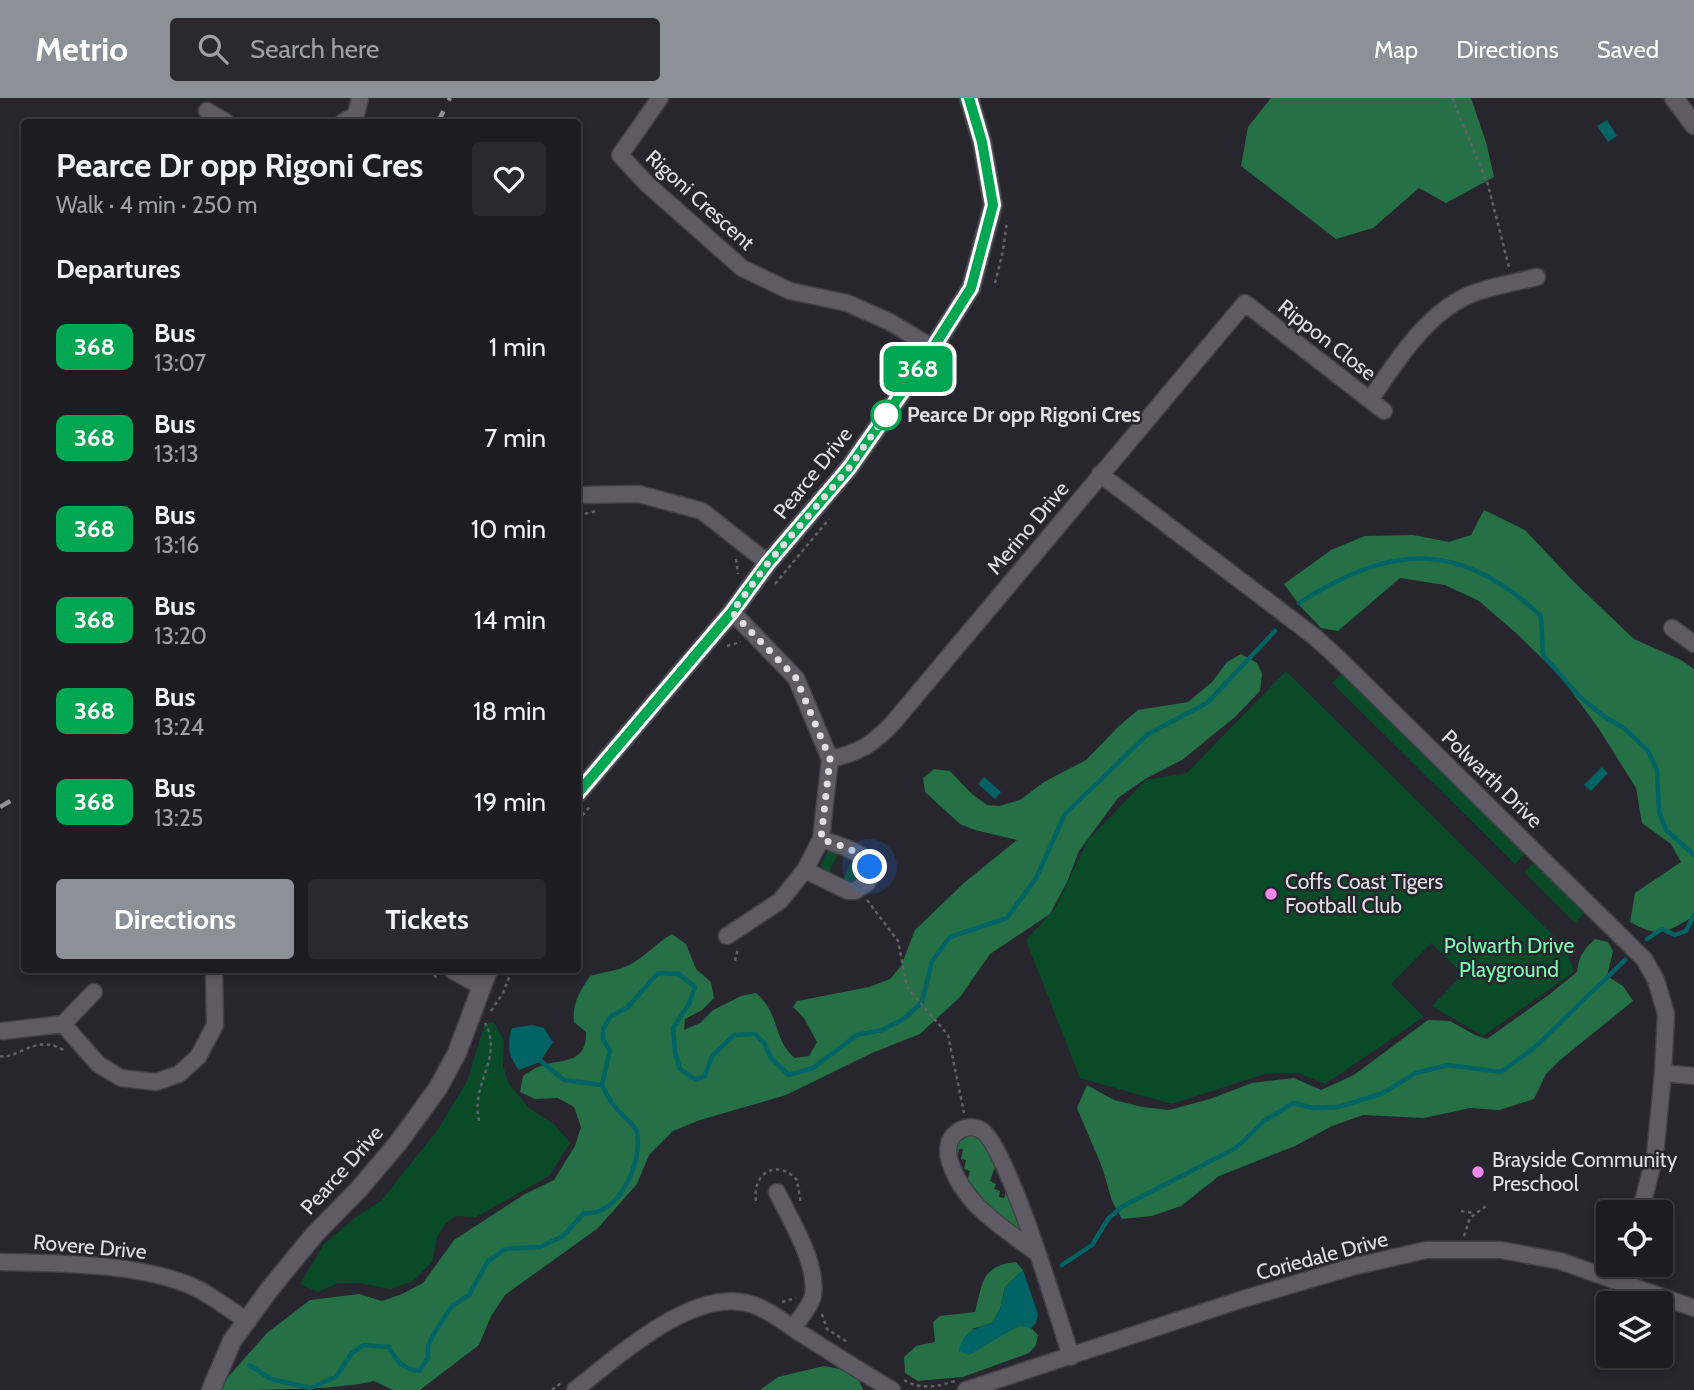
<!DOCTYPE html>
<meta charset="utf-8">
<style>
:root{--surface:#1d1c22;--page:#2a292f;--text:#f1f3f6;--muted:#a0a1a5;--line:#3b3a40;--accent:#8c9099}
body{margin:0;font-family:Cabin,sans-serif;background:var(--page);color:var(--text);height:100vh;display:flex;flex-direction:column;font-size:26px;white-space:nowrap}
*{box-sizing:border-box;margin:0}
p{font-size:23px;color:var(--muted)}
.icon{flex:none;width:38px;height:38px;fill:none;stroke:currentColor;stroke-width:2;stroke-linecap:round;stroke-linejoin:round}
.map{position:relative;flex:1;overflow:hidden}
.sheet{position:absolute;left:21px;top:21px;width:560px;height:854px;display:flex;flex-direction:column;background:var(--surface);border-radius:7px;box-shadow:0 4px 10px #0003,0 0 0 2px var(--line)}
.sheet>*{flex:none}
.badge{padding:0 14px;border-radius:10px;font-size:24px;line-height:46px}
.buttons{position:absolute;left:1596px;top:1102px;display:grid;gap:14px}
.buttons a{display:grid;place-items:center;width:77px;height:77px;border-radius:7px;background:var(--surface);box-shadow:0 4px 10px #0003,0 0 0 2px var(--line);font-size:35px}
.you{position:absolute;width:35px;height:35px;margin:-18px;border:5px solid #fff;border-radius:50%;background:#1a73e8;box-shadow:0 0 0 10px #1a73e833}
.map>.badge{position:absolute;translate:-50% -50%;box-shadow:0 0 0 4px #fff}
h2{padding:0 35px;font-size:26px;line-height:63px}
.round{display:grid;place-items:center;flex:none;width:74px;height:74px;border-radius:7px;background:var(--page)}
.headline{display:flex;align-items:center;justify-content:space-between;height:119px;padding:0 35px}
h1{font-size:33px;font-weight:800;line-height:52px}
.button{display:flex;gap:14px;margin-top:auto;padding:14px 35px}
.button a{flex:1;height:80px;border-radius:7px;background:var(--accent);color:#fff;font-size:28px;font-weight:800;line-height:80px;text-align:center}
.button a+a{background:var(--page);color:var(--text)}
ul{padding:0;list-style:none}
li{display:flex;align-items:center;gap:21px;height:91px;padding:0 35px}
li div{flex:1}
li b{display:block;font-size:26px}
li em{font-style:normal}
li .badge{min-width:77px;font-weight:700;text-align:center}
header{display:flex;align-items:center;gap:42px;box-sizing:border-box;height:98px;padding:0 35px;background:var(--accent);color:#fff}
header strong{font-size:33px}
nav{display:flex;gap:38px;margin-inline-start:auto;font-size:24px}
.search{width:490px;height:63px;background:var(--page);display:flex;align-items:center;gap:18px;box-sizing:border-box;padding:0 24px;border-radius:7px;color:var(--muted);font-size:26px}
.map>svg:first-child{display:block}
.green{fill:#094b29}
.forest{fill:#257145}
.water{fill:#016363}
.lines{fill:none;stroke-linecap:round;stroke-linejoin:round}
.stream{stroke:#016363;stroke-width:4.5}
.minor-casing{stroke:#424047;stroke-width:19}
.tertiary-casing{stroke:#424047;stroke-width:21}
.path{stroke:#636269;stroke-width:2.5;stroke-dasharray:3.5 3.5;stroke-linecap:butt}
.minor{stroke:#5e5b65;stroke-width:16}
.tertiary{stroke:#5e5b65;stroke-width:18}
.rail{stroke:#949299;stroke-width:4.5;stroke-dasharray:12 12;stroke-linecap:butt}
.line-casing{stroke:#fff;stroke-width:16}
.line{stroke:#00a651;stroke-width:10}
.walk{stroke:#e0dfe4;stroke-width:7;stroke-dasharray:0 12.6}
.stop-dot{fill:#fff;stroke:#00a651;stroke-width:3.5}
.poi-dot{fill:#f788eb;stroke:#27252d;stroke-width:2.5}
.labels{text-anchor:middle;stroke-width:5;stroke-linejoin:round;paint-order:stroke}
.street-label{font-size:21px;fill:#e0dfe4;stroke:#27252d}
.stop-label{font-size:21px;font-weight:bold;fill:#e0dfe4;stroke:#27252d;text-anchor:start}
.poi-label{font-size:21px;fill:#e0dfe4;stroke:#27252d;text-anchor:start}
.park-label{font-size:21px;fill:#7efdaf;stroke:#27252d}
</style>
<header>
<strong>Metrio</strong>
<div class="search"><svg class="icon" aria-label="search" viewBox="0 0 24 24"><circle cx="10" cy="10" r="6"/><path d="M15 15l6 6"/></svg>Search here</div>
<nav><a>Map</a><a>Directions</a><a>Saved</a></nav>
</header>
<div class="map">
<svg width="1694" height="1292" viewBox="0 0 1694 1292">
<rect width="100%" height="100%" fill="#27252d"/>
<path class="green" d="M1286,573L1566,850L1574,874L1483,938L1432,908L1463,876L1431,845L1391,886L1424,919L1325,986L1298,975L1265,976L1172,1006L1080,980L1026,842L1055,811L1088,742L1146,682L1187,675Z
M1341,576L1525,756L1515,766L1332,585Z
M833,751L840,752L827,778L821,766L827,754Z
M854,759L863,771C861,784 853,788 841,785Z
M1534,764L1585,814L1575,825L1524,774Z
M494,924L504,943L503,968L509,986L529,1010L555,1027L570,1045L549,1078L476,1119L456,1118L445,1126L437,1139L432,1164L413,1183L390,1191L359,1185H338L318,1194L300,1186L324,1146L357,1118L381,1103L439,1030L467,983L485,925Z"/>
<path class="forest" d="M1271,0H1471L1486,44L1494,79L1446,105L1419,90L1373,130L1336,141L1241,68L1248,29Z
M1484,412L1525,432L1574,484L1634,541L1681,562L1694,571V823L1689,821C1664,836 1657,839 1630,824L1635,795L1681,764L1671,746L1642,725L1636,690L1599,631L1561,579L1516,535L1479,503L1445,487L1400,480L1338,533L1321,530L1301,509L1284,486L1331,452L1365,438L1413,437L1449,444L1471,437Z
M1241,556L1257,565L1262,576L1260,593L1235,619L1182,662L1145,681L1118,700L1079,753L1067,784L1050,816L990,856L960,899L920,936L872,955L786,997L700,1022L673,1033L649,1057L637,1086L598,1130L505,1197L491,1218L479,1247L420,1292H393L374,1283C339,1292 263,1292 222,1292L219,1289L267,1235L310,1202L359,1196L382,1203L402,1196L423,1185L454,1142L525,1096L554,1082L575,1048L581,1029L574,1009L558,1000L535,1001L520,994L523,978C528,975 533,971 538,969C560,960 587,968 586,934L574,924C572,905 580,893 590,878C603,874 618,873 629,867C645,859 656,845 672,836L686,846L696,871L711,884L714,900L702,912L685,921L684,932L700,925L713,912L741,898L756,895C781,916 772,941 795,960L809,958L817,944L804,920L793,909L797,903L869,889L890,881L901,868L915,832L965,784L1017,742L975,732L960,726L925,694L923,680L934,671L950,673L972,696L987,707L999,708L1020,702L1044,684L1086,662L1119,628L1138,612L1188,604L1212,584L1227,564Z
M1595,841L1608,844L1613,853L1607,878L1623,888L1633,903L1560,962L1546,976L1534,1001L1499,1012L1470,1010L1424,1020L1363,1017L1332,1028L1295,1048L1219,1078L1181,1108L1152,1118L1122,1121L1112,1103L1102,1069L1077,1010L1087,987L1114,1002L1142,1009L1169,1012L1210,1001L1252,985L1294,980L1321,992L1354,977L1428,922L1450,923L1475,937L1487,941L1550,896L1577,874C1578,859 1584,851 1595,841Z
M967,1035L980,1037L997,1063L990,1083L996,1086L994,1091L1000,1093L999,1099L1004,1100L1007,1089L1026,1137L1023,1141L966,1088L970,1073L964,1071L966,1062L961,1061L963,1051H959L956,1063C954,1049 956,1043 967,1035Z
M1016,1164L1023,1172L1005,1189L1000,1211L992,1225L972,1231L998,1239L1020,1227L1031,1230L1038,1237L1036,1247L1029,1255L963,1279L918,1283L905,1275L904,1259L916,1248L935,1244L933,1224L940,1218L975,1214C983,1184 981,1168 1016,1164Z
M824,1268C840,1271 859,1274 863,1292H760L778,1279Z"/>
<path class="water" d="M1607,22L1617,38L1608,44L1597,28Z
M1602,669L1608,675L1591,693L1584,687Z
M984,679L1001,694L995,701L978,686Z
M532,927L544,930L553,944L540,964L519,972C508,958 507,947 512,930Z
M1023,1172L1038,1216L1036,1225L1031,1230L1020,1227L969,1257L959,1253C963,1234 975,1230 992,1225L1000,1211L1005,1189Z"/>
<g class="lines">
<path class="stream" d="M1299,505C1391,446 1459,441 1541,518L1543,557L1579,598L1602,617L1625,631L1648,653L1657,672L1659,713L1666,732L1694,757
M1647,841L1662,831L1675,837L1686,833L1694,817
M537,960L564,982L602,987
M1062,1167L1092,1147L1108,1121L1123,1108L1236,1050L1264,1023L1293,1005L1313,1010L1338,1009L1381,996L1416,975L1448,967L1501,974L1535,949L1625,862
M249,1267L271,1281L310,1290L336,1279L351,1256L363,1247L389,1249C396,1263 403,1271 419,1273L428,1260V1247L438,1229L452,1208L469,1197L488,1163L505,1151L540,1149L563,1138L584,1115C618,1120 643,1064 637,1035C635,1026 622,1018 616,1010C610,1004 606,995 602,987L610,952L603,942V931L611,918L627,910L658,875L679,876L695,889L689,906L673,930L675,954L680,971L696,982L705,978L712,958L734,937L755,936L764,945L771,960L789,977L813,970L857,937L882,932L905,920L922,904L932,863L950,839L1007,820L1036,780L1065,716L1148,636L1207,605L1275,533"/>
<g class="minor-casing">
<path id="minor" d="M660,0L620,57L647,86L742,170L790,193L847,205L890,224L933,250
M207,13L226,24
M343,24L356,17L360,0
M1370,302C1397,263 1428,212 1474,195C1494,188 1517,184 1537,179
M1100,376L1315,539L1339,561L1644,861L1656,882L1666,916L1663,975L1655,1057L1640,1115
M578,397L639,396L702,413L768,465
M1672,530L1694,546
M830,661C859,655 873,646 893,625L1245,205L1384,313
M805,772L848,793H855L867,785C881,756 840,748 821,741
M727,838L780,803L805,772L821,741L830,661L796,580L732,514
M452,872L482,889
M63,926L98,966L121,980L156,984L179,976L198,959L215,927L214,872
M3,933L63,926L94,894
M1663,975L1694,978
M777,1094C791,1123 818,1166 813,1197C811,1208 799,1221 793,1230
M1037,1155C1002,1129 964,1107 950,1064C947,1054 947,1042 956,1035C963,1029 973,1027 981,1032C1006,1044 1060,1223 1071,1259
M0,1164C59,1165 144,1165 198,1191C215,1200 231,1213 248,1223
M575,1292C615,1260 686,1196 741,1204C761,1206 781,1222 797,1233C829,1253 860,1273 892,1292
M966,1292L1243,1201L1352,1169L1426,1152H1501L1560,1163L1694,1210"/>
</g>
<g class="tertiary-casing">
<path id="tertiary" d="M1674,0L1694,27
M578,695L732,514L768,465L849,370L933,250L971,190L993,107L982,44L969,0
M211,1292L232,1243L269,1192L314,1137L359,1091L398,1045L438,990L457,955L488,872"/>
</g>
<path class="path" d="M1452,0L1488,87L1509,169
M995,185L1003,153L1007,123
M578,417L598,413
M736,461L738,476
M775,486L829,421
M727,548L741,544
M578,723L591,707
M867,802L898,843L907,889L948,937L964,1015
M735,863L738,850
M429,872L438,881
M491,913L503,895L512,872
M0,958L5,959C29,952 41,938 65,953
M479,1023C470,985 504,961 485,925
M756,1103C752,1075 777,1060 797,1082L801,1106
M1461,1113L1474,1115
M1464,1138L1470,1120L1486,1108
M782,1204L796,1200
M822,1216L827,1231L849,1245
M904,1282C922,1292 936,1289 955,1283
M552,1292L561,1285"/>
<use href="#minor" class="minor"/>
<use href="#tertiary" class="tertiary"/>
<path class="rail" d="M438,24L450,0
M0,709L24,695"/>
</g>
<g class="lines">
<g class="line-casing">
<path id="line" d="M578,695L732,514L768,465L849,370L933,250L971,190L993,107L982,44L969,0"/>
</g>
<use href="#line" class="line"/>
<path class="walk" d="M870,769C862,751 838,748 821,741L830,661L796,580L732,514L768,465L849,370L891,310L886,317"/>
</g>
<circle class="stop-dot" cx="886" cy="317" r="14"/>
<g class="poi-dot">
<circle cx="1271" cy="796" r="7"/>
<circle cx="1478" cy="1074" r="7"/>
</g>
<g class="labels">
<g class="street-label">
<text transform="translate(700 102) rotate(42)" y="7">Rigoni Crescent</text>
<text transform="translate(1327 242) rotate(38)" y="7">Rippon Close</text>
<text transform="translate(813 375) rotate(-51)" y="7">Pearce Drive</text>
<text transform="translate(1028 430) rotate(-50)" y="7">Merino Drive</text>
<text transform="translate(1492 681) rotate(44)" y="7">Polwarth Drive</text>
<text transform="translate(342 1072) rotate(-48)" y="7">Pearce Drive</text>
<text transform="translate(90 1149) rotate(5)" y="7">Rovere Drive</text>
<text transform="translate(1322 1158) rotate(-15)" y="7">Coriedale Drive</text>
</g>
<g class="stop-label">
<text x="907" y="324">Pearce Dr opp Rigoni Cres</text>
</g>
<g class="poi-label">
<text x="1285" y="791">Coffs Coast Tigers<tspan x="1285" dy="24">Football Club</tspan></text>
<text x="1492" y="1069">Brayside Community<tspan x="1492" dy="24">Preschool</tspan></text>
</g>
<g class="park-label">
<text x="1509" y="855">Polwarth Drive<tspan x="1509" dy="24">Playground</tspan></text>
</g>
</g>
</svg>
<div class="buttons">
<a><svg class="icon" aria-label="locate" viewBox="0 0 24 24"><circle cx="12" cy="12" r="6"/><path d="M12 2v4M12 18v4M2 12h4M18 12h4"/></svg></a>
<a><svg class="icon" aria-label="layers" viewBox="0 0 24 24"><path d="M12 4l9 5-9 5-9-5zM3 14l9 5 9-5"/></svg></a>
</div>
<div class="you" style="left:870px;top:769px"></div>
<b class="badge" style="left:918px;top:271px;background:#00a651;color:#fff">368</b>
<section class="sheet">
<div class="headline"><div><h1>Pearce Dr opp Rigoni Cres</h1><p>Walk · 4 min · 250 m</p></div><a class="round"><svg class="icon" aria-label="heart" viewBox="0 0 24 24"><path d="M12 20l-8-8c-3-5 5-10 8-4 3-6 11-1 8 4z"/></svg></a></div>
<h2>Departures</h2>
<ul>
<li><span class="badge" style="background:#00a651;color:#fff">368</span><div><b>Bus</b><p>13:07</p></div><em>1 min</em></li>
<li><span class="badge" style="background:#00a651;color:#fff">368</span><div><b>Bus</b><p>13:13</p></div><em>7 min</em></li>
<li><span class="badge" style="background:#00a651;color:#fff">368</span><div><b>Bus</b><p>13:16</p></div><em>10 min</em></li>
<li><span class="badge" style="background:#00a651;color:#fff">368</span><div><b>Bus</b><p>13:20</p></div><em>14 min</em></li>
<li><span class="badge" style="background:#00a651;color:#fff">368</span><div><b>Bus</b><p>13:24</p></div><em>18 min</em></li>
<li><span class="badge" style="background:#00a651;color:#fff">368</span><div><b>Bus</b><p>13:25</p></div><em>19 min</em></li>
</ul>
<div class="button"><a>Directions</a><a>Tickets</a></div>
</section>
</div>
